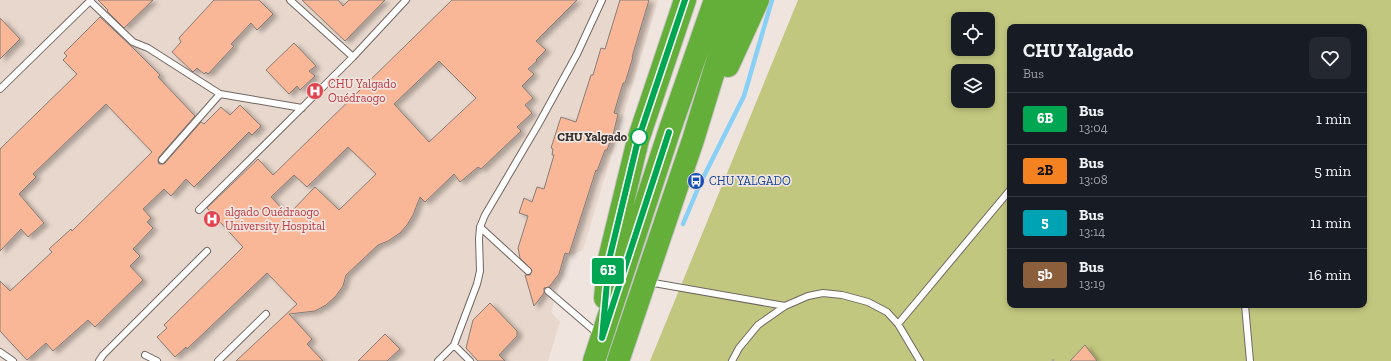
<!DOCTYPE html>
<meta charset="utf-8">
<style>
:root{--surface:#171b24;--page:#242831;--text:#f1f3f6;--muted:#9ea1a6;--line:#363941}
body{margin:0;font-family:"Zilla Slab",serif;background:var(--page);color:var(--text);height:100vh;display:flex;flex-direction:column;font-size:15px;white-space:nowrap}
*{box-sizing:border-box;margin:0}
p{font-size:13px;color:var(--muted)}
.icon{flex:none;width:22px;height:22px;fill:none;stroke:currentColor;stroke-width:2;stroke-linecap:round;stroke-linejoin:round}
.map{position:relative;flex:1;overflow:hidden}
.panel{position:absolute;left:1007px;top:24px;width:360px;height:284px;display:flex;flex-direction:column;background:var(--surface);border-radius:8px;box-shadow:0 2px 6px #0003}
.panel>*{flex:none}
.badge{padding:0 8px;border-radius:3px;font-size:14px;line-height:26px}
.buttons{position:absolute;left:951px;top:12px;display:grid;gap:8px}
.buttons a{display:grid;place-items:center;width:44px;height:44px;border-radius:8px;background:var(--surface);box-shadow:0 2px 6px #0003;font-size:20px}
.map>.badge{position:absolute;translate:-50% -50%;box-shadow:0 0 0 2px #fff}
.round{display:grid;place-items:center;flex:none;width:42px;height:42px;border-radius:8px;background:var(--page)}
.head{display:flex;align-items:center;justify-content:space-between;height:68px;padding:0 16px}
h1{font-size:19px;font-weight:700;line-height:30px}
ul{padding:0;list-style:none}
li{display:flex;align-items:center;gap:12px;height:52px;padding:0 16px;border-top:1px solid var(--line)}
li div{flex:1}
li b{display:block;font-size:15px}
li em{font-style:normal}
li .badge{min-width:44px;font-weight:700;text-align:center}
.map>svg:first-child{display:block}
.built{fill:#e8d7cc}
.green{fill:#c2c77f;fill-rule:evenodd}
.lines{fill:none;stroke-linecap:round;stroke-linejoin:round}
.stream{stroke:#89d0f6;stroke-width:4.5}
.building{fill:#fab798;stroke:#877c77;fill-rule:evenodd;filter:url(#shadow)}
.lane-casing{stroke:#716762;stroke-width:8}
.highway-casing{stroke:#c6c4c4;stroke-width:24}
.path{stroke:#a9a19c;stroke-width:2.5;stroke-dasharray:3 3;stroke-linecap:butt}
.lane{stroke:#fff;stroke-width:6}
.highway{stroke:#63af3a;stroke-width:22}
.line-casing{stroke:#fff;stroke-width:9}
.line{stroke:#00a651;stroke-width:6}
.stop-dot{fill:#fff;stroke:#00a651;stroke-width:2}
.labels{text-anchor:middle;stroke-width:3.5;stroke-linejoin:round;paint-order:stroke}
.health-label{font-size:12px;fill:#be3a42;stroke:#efe4de;text-anchor:start}
.stop-label{font-size:12px;font-weight:bold;fill:#332e2c;stroke:#efe4de;text-anchor:end}
.transit-label{font-size:12px;fill:#164399;stroke:#efe4de;text-anchor:start}
</style>
<div class="map">
<svg width="1391" height="361" viewBox="0 0 1391 361">
<defs>
<filter id="shadow"><feDropShadow dx="4.5" dy="2.5" stdDeviation="2" flood-color="#0004"/></filter>
</defs>
<rect width="100%" height="100%" fill="#efe4de"/>
<path class="built" d="M0,0H658L583,250L569,256L551,312L560,322L548,361H0Z"/>
<path class="green" d="M798,0H1391V361H650ZM958,19H988V49H958ZM1010,27H1364V305H1010ZM958,71H988V101H958Z"/>
<g class="lines">
<path class="stream" d="M683,224L699,186L744,96L772,0"/>
</g>
<path class="building" d="M98,0H153L124,28L107,11L108,10Z
M214,0H259L273,14L257,30L251,23L231,44L234,46L208,74L206,72L204,74L197,68L193,72L192,71L172,52L181,42L179,38Z
M302,0H338L343,6L349,0H385L345,41Z
M452,0H577L536,41L546,50L536,60L537,61L528,69L534,74L522,86L533,98L525,105L532,113L517,127L521,131L481,169L478,167L460,182L454,174L425,202L420,197L413,215L407,225L400,233L388,241L378,245L346,275L343,286L335,297L326,305L315,311L289,314L312,339L307,344L323,361H236L297,304L267,273L187,349L186,347L175,357L157,337L167,328L164,325L243,247L207,208L258,159L273,175ZM439,61L476,98L429,142L394,104ZM348,147L376,174L339,210L315,187L288,215L271,197L294,175L307,187Z
M620,0H649L632,57H633L625,83H623L614,113L618,114L614,131L607,150H605L597,171L596,170L569,254L565,253L559,274L549,287L544,288V293L534,306L525,275H530L532,270L520,258L518,248L528,216L519,213L524,198L532,202L537,187L544,189L554,155H552L553,149L551,148L561,117L576,122L591,75H593L601,48L605,49Z
M100,17L132,47L160,75L158,77L195,116L159,157L158,161L159,164H163L165,163L201,122L204,124L221,107L230,115L240,105L261,126L252,135L249,132L194,187L186,179L171,196L164,189L143,209L151,218L147,222L153,228L133,249L140,256L130,266L143,280L95,327L88,320L53,351L46,343L27,360L0,331V281L10,291L52,252L49,249L71,229L72,231L152,152L106,104L33,174L36,177L19,194L44,223L28,237L21,229L0,251V149L77,74L63,60L67,56L64,53Z
M0,18L20,39L0,59Z
M294,43L316,66L309,71L315,76L300,90L297,86L289,94L266,70Z
M490,303L517,331V336L499,355L505,361H478L466,348L473,320Z
M385,334L400,349L387,361H358Z
M1085,345L1097,361H1070Z"/>
<g class="lines">
<g class="lane-casing">
<path id="lane" d="M290,0L353,57
M90,1L133,42L148,48L220,94
M0,89L91,0
M162,160L220,94L302,108
M199,210L353,57L406,0
M480,227L528,271
M648,282L785,306L808,296L823,293L842,295L868,302L887,312L898,324L920,361
M548,291L598,334
M1245,305L1250,361
M898,324L1010,190
M454,345L470,361
M0,352L13,361
M145,355L157,361
M99,361L103,355L207,251
M218,361L266,314
M438,361L454,345L477,284L480,271L479,239L480,227L485,215L538,125L577,54L602,0
M732,361L739,348L758,325L785,306"/>
</g>
<g class="highway-casing">
<path id="highway" d="M728,66L758,0
M605,298L609,259L638,140L685,0
M594,361L669,132L715,0
M618,361L693,140L736,0"/>
</g>
<path class="path" d="M1053,361V359"/>
<use href="#lane" class="lane"/>
<use href="#highway" class="highway"/>
</g>
<g class="lines">
<g class="line-casing">
<path id="line" d="M669,132L602,338L609,260L638,140L685,0"/>
</g>
<use href="#line" class="line"/>
</g>
<defs>
<g id="hospital-disc" transform="scale(0.9)"><circle r="9.5" fill="#e0444e" stroke="#efe4de"/><path d="M-5-5h3v3.5h4V-5h3V5h-3V1.5h-4V5h-3Z" fill="#fff"/></g>
<g id="bus-disc" transform="scale(0.9)"><circle r="9.5" fill="#1a4fb4" stroke="#efe4de"/><path d="M-5-6H5V4H4V6H2V4H-2V6H-4V4H-5ZM-3.5-4V0h7V-4ZM-3.5 1.2v1.5H-2V1.2ZM2 1.2v1.5H3.5V1.2Z" fill="#fff"/></g>
</defs>
<g fill-rule="evenodd">
<use href="#hospital-disc" x="315" y="91"/>
<use href="#bus-disc" x="696" y="181"/>
<use href="#hospital-disc" x="212" y="219"/>
</g>
<circle class="stop-dot" cx="639" cy="137" r="8"/>
<g class="labels">
<g class="health-label">
<text x="328" y="88">CHU Yalgado<tspan x="328" dy="14">Ouédraogo</tspan></text>
<text x="225" y="216">algado Ouédraogo<tspan x="225" dy="14">University Hospital</tspan></text>
</g>
<g class="stop-label">
<text x="627" y="141">CHU Yalgado</text>
</g>
<g class="transit-label">
<text x="709" y="185">CHU YALGADO</text>
</g>
</g>
</svg>
<div class="buttons">
<a><svg class="icon" aria-label="locate" viewBox="0 0 24 24"><circle cx="12" cy="12" r="6"/><path d="M12 2v4M12 18v4M2 12h4M18 12h4"/></svg></a>
<a><svg class="icon" aria-label="layers" viewBox="0 0 24 24"><path d="M12 4l9 5-9 5-9-5zM3 14l9 5 9-5"/></svg></a>
</div>
<b class="badge" style="left:608px;top:271px;background:#00a651;color:#fff">6B</b>
<section class="panel">
<div class="head"><div><h1>CHU Yalgado</h1><p>Bus</p></div><a class="round"><svg class="icon" aria-label="heart" viewBox="0 0 24 24"><path d="M12 20l-8-8c-3-5 5-10 8-4 3-6 11-1 8 4z"/></svg></a></div>
<ul>
<li><span class="badge" style="background:#00a651;color:#fff">6B</span><div><b>Bus</b><p>13:04</p></div><em>1 min</em></li>
<li><span class="badge" style="background:#f58220;color:#111">2B</span><div><b>Bus</b><p>13:08</p></div><em>5 min</em></li>
<li><span class="badge" style="background:#00a3b4;color:#fff">5</span><div><b>Bus</b><p>13:14</p></div><em>11 min</em></li>
<li><span class="badge" style="background:#8b5e3c;color:#fff">5b</span><div><b>Bus</b><p>13:19</p></div><em>16 min</em></li>
</ul>
</section>
</div>
